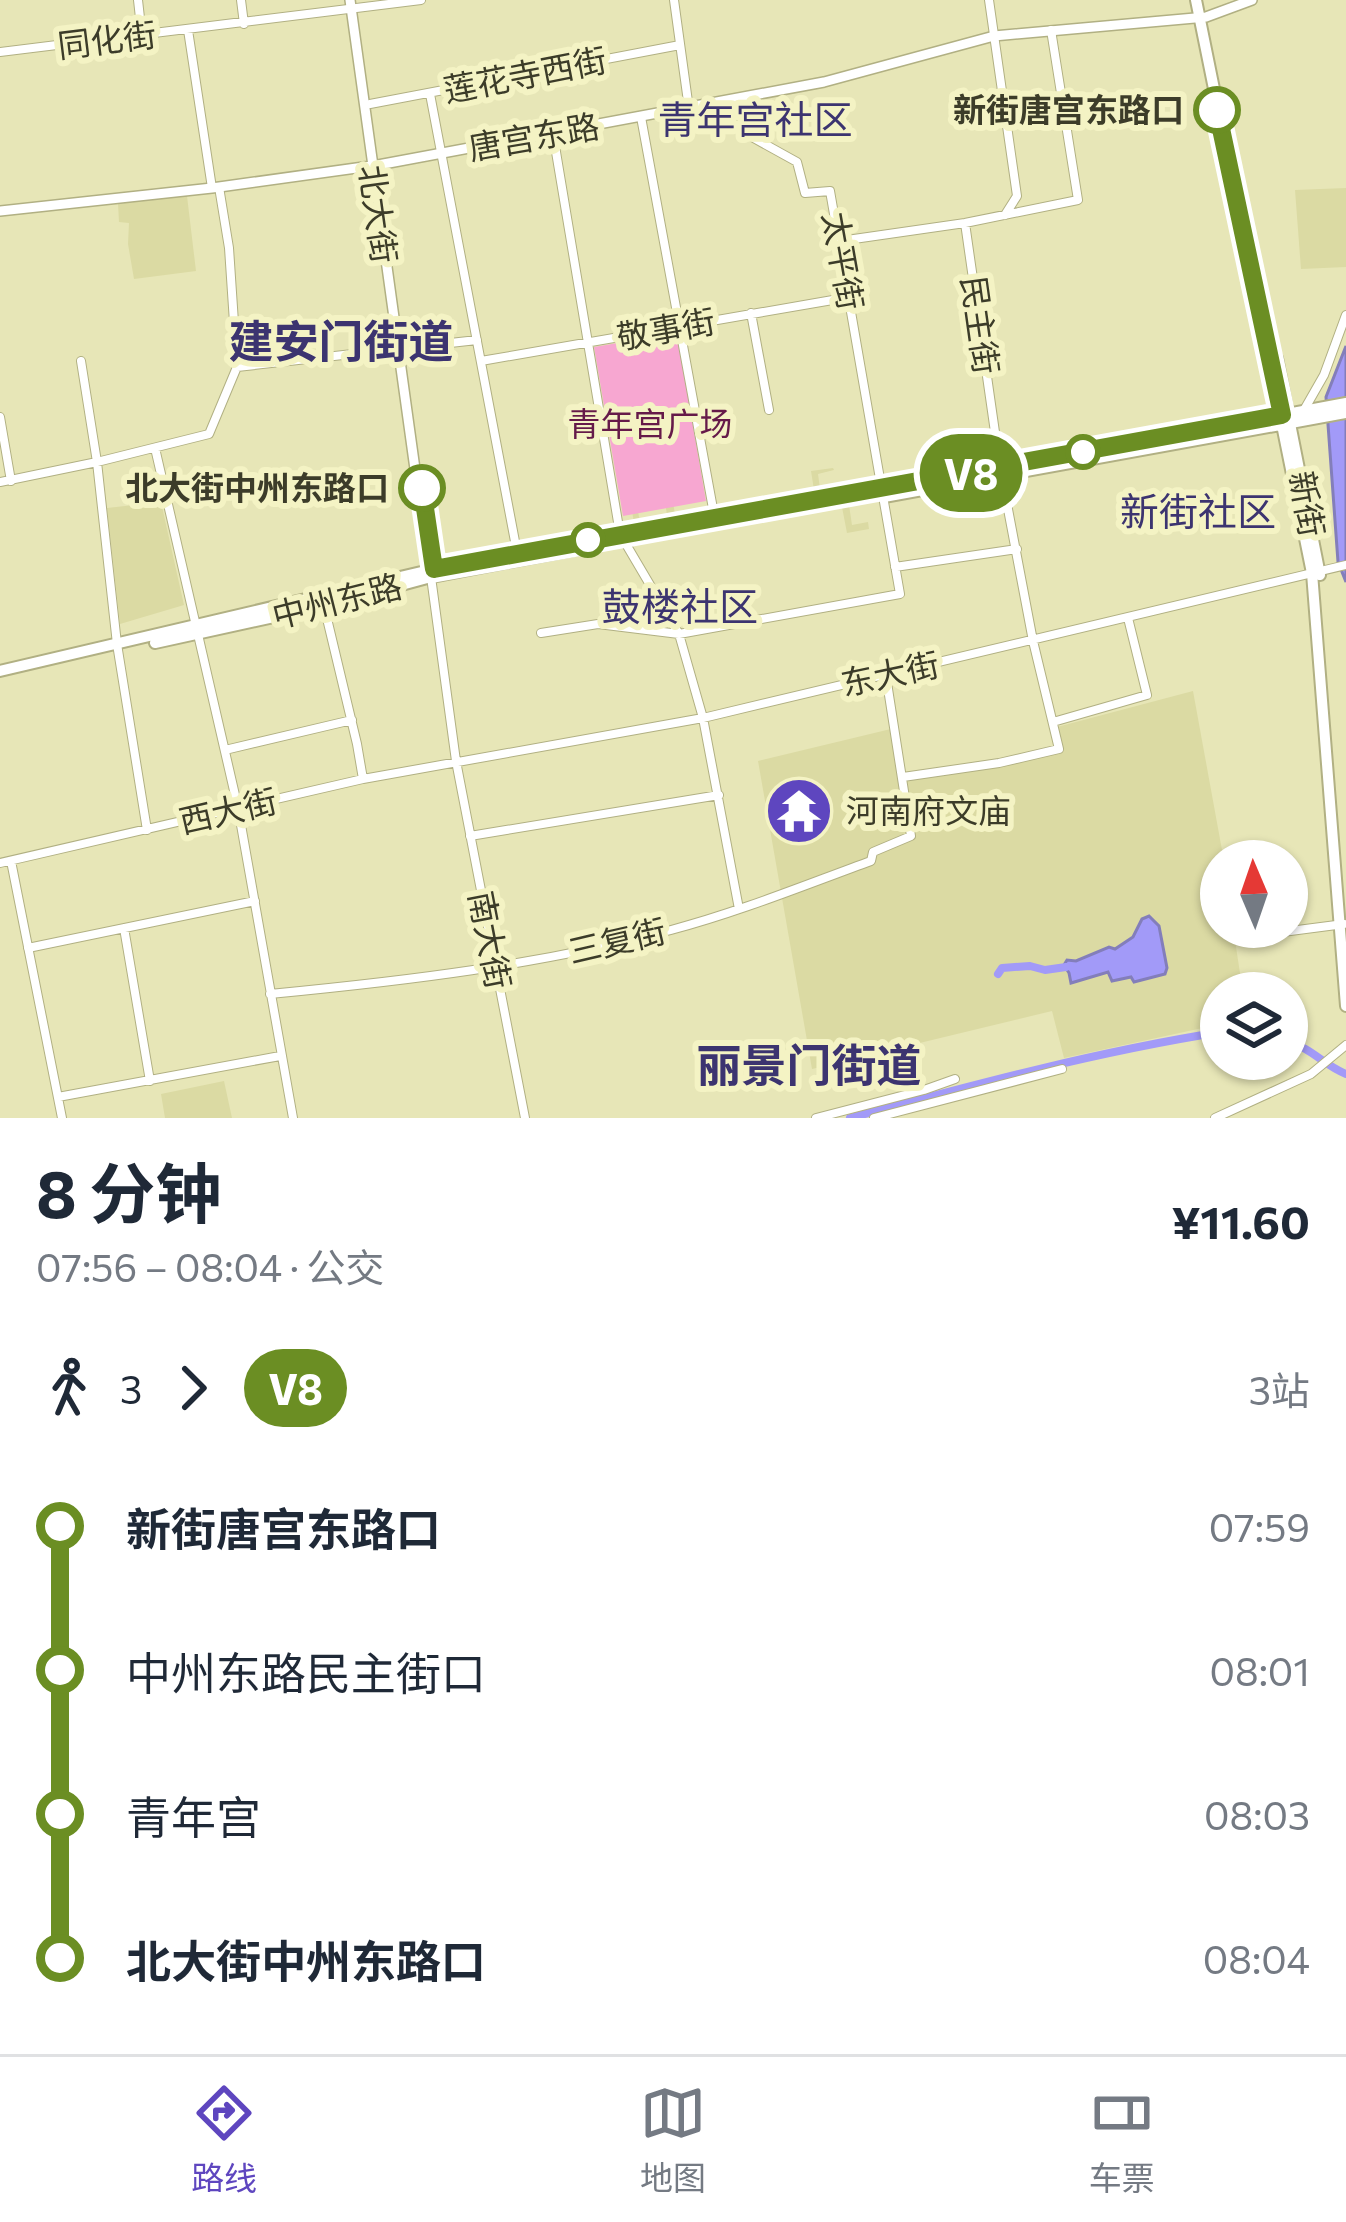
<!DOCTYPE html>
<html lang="zh">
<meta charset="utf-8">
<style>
:root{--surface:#fff;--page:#f2f2f3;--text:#1f2937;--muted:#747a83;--line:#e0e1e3;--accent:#5e46bf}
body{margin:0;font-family:Commissioner,"Noto Sans SC",sans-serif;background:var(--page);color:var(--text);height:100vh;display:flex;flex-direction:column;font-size:45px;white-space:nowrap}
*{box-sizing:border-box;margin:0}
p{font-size:39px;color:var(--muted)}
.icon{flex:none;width:66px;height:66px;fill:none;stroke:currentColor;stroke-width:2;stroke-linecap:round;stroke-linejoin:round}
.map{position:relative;height:1118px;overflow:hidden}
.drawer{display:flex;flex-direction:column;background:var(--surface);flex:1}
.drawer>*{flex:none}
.badge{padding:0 24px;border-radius:39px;font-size:42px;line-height:78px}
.needle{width:78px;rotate:358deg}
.buttons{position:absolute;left:1200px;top:840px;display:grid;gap:24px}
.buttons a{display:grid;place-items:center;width:108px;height:108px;border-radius:50%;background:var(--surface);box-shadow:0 3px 9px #0004;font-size:60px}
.map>.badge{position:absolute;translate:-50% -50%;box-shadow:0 0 0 6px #fff}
.legs{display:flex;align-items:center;gap:18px;height:132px;padding:0 36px;font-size:39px}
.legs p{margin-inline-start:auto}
.overview{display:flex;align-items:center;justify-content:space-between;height:204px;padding:0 36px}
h1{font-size:66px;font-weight:700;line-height:90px}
ul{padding:0 36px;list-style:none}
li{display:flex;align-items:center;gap:42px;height:144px;font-size:45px}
li i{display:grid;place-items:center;width:18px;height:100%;margin:0 15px;background:currentColor}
li i::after{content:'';width:30px;height:30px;margin:-15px;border:9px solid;border-radius:50%;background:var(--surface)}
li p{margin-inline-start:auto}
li:first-child i{background:linear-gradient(#0000 50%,currentColor 0)}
li:last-child i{background:linear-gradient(currentColor 50%,#0000 0)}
.dock{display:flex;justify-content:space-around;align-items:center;height:168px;border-top:3px solid var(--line);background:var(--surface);font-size:33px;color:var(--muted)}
.dock a{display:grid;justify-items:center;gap:6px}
.dock .on{color:var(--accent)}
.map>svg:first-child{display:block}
.built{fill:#dbdaa3}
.green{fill:#f7a7d1}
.water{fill:#a29af8;stroke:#837eba;stroke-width:3}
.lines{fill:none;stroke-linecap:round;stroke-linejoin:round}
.canal{stroke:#a29af8;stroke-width:8}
.minor-casing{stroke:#b1b083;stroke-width:10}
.tertiary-casing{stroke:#b1b083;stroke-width:12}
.primary-casing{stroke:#b1b083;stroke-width:14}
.minor{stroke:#fff;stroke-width:8}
.tertiary{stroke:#fff;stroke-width:9}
.primary{stroke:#fff;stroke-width:10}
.line-1-casing{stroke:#fff;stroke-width:27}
.line-1{stroke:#6b8e23;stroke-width:18}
.stop-1-dot{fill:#fff;stroke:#6b8e23;stroke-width:6}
.labels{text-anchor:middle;stroke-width:12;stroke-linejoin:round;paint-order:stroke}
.street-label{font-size:33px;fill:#3c3c29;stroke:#f4f3c4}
.stop-label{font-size:33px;font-weight:bold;fill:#3c3c29;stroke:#f4f3c4;text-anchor:end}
.park-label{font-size:33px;fill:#651a49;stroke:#f4f3c4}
.poi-label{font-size:33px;fill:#3c3c29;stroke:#f4f3c4;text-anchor:start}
.quarter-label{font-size:39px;fill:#3c3470;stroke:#f4f3c4}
.district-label{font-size:45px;font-weight:bold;fill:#3c3470;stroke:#f4f3c4}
</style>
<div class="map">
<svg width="1346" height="1118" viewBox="0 0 1346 1118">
<rect width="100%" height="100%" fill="#e7e6b7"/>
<path class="built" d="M1346,188V267L1301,269L1295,190Z
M187,196L196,271L134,279L128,244L129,223L119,222L118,203Z
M662,438L676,520L815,496L811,471L833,468L834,470L818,474L821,496L866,489L867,501L849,505L852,525L868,522L869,529L847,533L842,507L649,539L648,532L636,533L628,490L634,489L641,528L668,521L655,439Z
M161,502L184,605L120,624L107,508Z
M1193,691L1224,861H1221V927H1233L1243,993H1221V1024L1064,1058L1052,1011L812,1069L758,761L895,728L903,777L1045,756L1060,748L1057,727Z
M224,1081L232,1118H165L161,1094Z"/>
<path class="green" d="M677,333L706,501L623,516L594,347Z"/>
<path class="water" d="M1346,346V582L1338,562L1326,397Z
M1149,916L1159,926L1167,968L1165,974L1134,982L1131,977L1112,981L1108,972L1071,983L1069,973L1064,965L1067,960L1076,961L1109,947L1115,949L1133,937L1142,919Z"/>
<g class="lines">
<path class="canal" d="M998,974L1002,968L1030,966L1045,970L1066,967
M1287,1042C1311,1047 1323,1065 1346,1074
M850,1118C973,1085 1095,1052 1221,1032"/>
<g class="minor-casing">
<path id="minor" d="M138,0L142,36
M241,0L244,24
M674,0L689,109
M989,0L1017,196L1005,215
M188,30L212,188
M0,52L421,0
M430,94L517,552
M370,104L680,45
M641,117L716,525
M553,134L620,534L679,634L703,718L739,909
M840,241L965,223L1078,200L1051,30
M751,313L769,410
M81,361L97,462L117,644L147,830
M481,361L850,297
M237,367L477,340
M1304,410L1324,375L1346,315
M0,417L11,481
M155,448L238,808L293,1118
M0,482L97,462L209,434L237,367L229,248L219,187
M895,567L1017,549
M431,577L456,761L525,1118
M324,606L357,744L363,779
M541,633L598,624L679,634L900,594L830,191L805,193L797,162L741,131L712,104
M1053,722L1147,695L1128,618
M225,750L352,720
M903,777L999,763L1059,749L1033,641L1000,467L965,223
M470,836L719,795
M11,861L62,1118
M0,863L363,779L703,718L1346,565
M124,928L150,1081
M1244,937L1344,924
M28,948L255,901
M270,994C405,981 539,965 671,930C739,912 805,885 871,861L873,852L911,836L886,676
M58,1097L280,1056
M816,1118L924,1090L955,1079
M874,1118L1062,1069
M1215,1118L1311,1074L1346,1045"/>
</g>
<g class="tertiary-casing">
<path id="tertiary" d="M350,0L429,570
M0,211L212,188L378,165L824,82L994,36L1206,17L1252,0"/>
</g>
<g class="primary-casing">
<path id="primary" d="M1196,0L1312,573L1346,1006
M1277,358L1320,575
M884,497L1346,413
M155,643L324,606L431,577L594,546
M0,671L434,569L517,552L880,490L1346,403"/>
</g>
<use href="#minor" class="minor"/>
<use href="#tertiary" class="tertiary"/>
<use href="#primary" class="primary"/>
</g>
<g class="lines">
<g class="line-1-casing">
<path id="line-1" d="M422,488L434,569L1282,415L1217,110"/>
</g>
<use href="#line-1" class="line-1"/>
</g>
<defs>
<g id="temple-disc" transform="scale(3.45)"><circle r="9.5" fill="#5e46bf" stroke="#f4f3c4"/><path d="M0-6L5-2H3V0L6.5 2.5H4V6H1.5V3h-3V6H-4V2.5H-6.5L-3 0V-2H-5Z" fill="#fff"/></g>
</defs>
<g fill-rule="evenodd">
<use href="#temple-disc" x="799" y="811"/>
</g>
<g class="stop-1-dot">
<circle cx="1217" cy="110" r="21"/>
<circle cx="1083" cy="452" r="15"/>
<circle cx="422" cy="488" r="21"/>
<circle cx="588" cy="540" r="15"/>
</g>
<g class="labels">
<g class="street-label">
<text transform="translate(107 40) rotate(-7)" y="12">同化街</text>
<text transform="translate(525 75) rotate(-11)" y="12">莲花寺西街</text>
<text transform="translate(534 137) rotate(-10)" y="12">唐宫东路</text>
<text transform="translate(378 214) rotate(82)" y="12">北大街</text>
<text transform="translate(843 261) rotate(80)" y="12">太平街</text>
<text transform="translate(980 325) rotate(82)" y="12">民主街</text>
<text transform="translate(666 329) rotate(-10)" y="12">敬事街</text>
<text transform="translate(1307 504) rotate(80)" y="12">新街</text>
<text transform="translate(337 601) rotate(-14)" y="12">中州东路</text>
<text transform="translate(890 674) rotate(-12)" y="12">东大街</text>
<text transform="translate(228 811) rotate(-13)" y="12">西大街</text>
<text transform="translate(490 940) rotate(79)" y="12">南大街</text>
<text transform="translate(617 941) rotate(-13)" y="12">三复街</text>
</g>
<g class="stop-label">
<text x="1184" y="122">新街唐宫东路口</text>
<text x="389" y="500">北大街中州东路口</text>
</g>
<g class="park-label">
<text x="650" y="436">青年宫广场</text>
</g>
<g class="poi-label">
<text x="846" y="823">河南府文庙</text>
</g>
<g class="quarter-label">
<text x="755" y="134">青年宫社区</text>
<text x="1198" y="526">新街社区</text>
<text x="680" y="621">鼓楼社区</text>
</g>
<g class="district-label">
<text x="341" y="358">建安门街道</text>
<text x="809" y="1082">丽景门街道</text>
</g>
</g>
</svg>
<div class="buttons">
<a><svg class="needle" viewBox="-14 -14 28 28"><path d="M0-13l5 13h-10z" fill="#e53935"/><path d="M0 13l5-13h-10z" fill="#747a83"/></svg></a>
<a><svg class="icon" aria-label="layers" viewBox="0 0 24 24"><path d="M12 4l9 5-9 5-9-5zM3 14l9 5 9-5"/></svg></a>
</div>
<b class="badge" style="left:971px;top:473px;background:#6b8e23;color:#fff">V8</b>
</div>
<section class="drawer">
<div class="overview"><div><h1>8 分钟</h1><p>07:56 – 08:04 · 公交</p></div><b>¥11.60</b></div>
<div class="legs"><svg class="icon" aria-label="walk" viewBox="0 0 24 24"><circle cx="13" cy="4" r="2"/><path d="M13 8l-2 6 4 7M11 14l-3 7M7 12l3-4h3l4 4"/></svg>3<svg class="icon" aria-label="forward" viewBox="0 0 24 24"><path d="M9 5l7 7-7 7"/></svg><b class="badge" style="background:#6b8e23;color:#fff">V8</b><p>3站</p></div>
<ul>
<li><i style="color:#6b8e23"></i><b>新街唐宫东路口</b><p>07:59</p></li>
<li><i style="color:#6b8e23"></i><span>中州东路民主街口</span><p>08:01</p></li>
<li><i style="color:#6b8e23"></i><span>青年宫</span><p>08:03</p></li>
<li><i style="color:#6b8e23"></i><b>北大街中州东路口</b><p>08:04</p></li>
</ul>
</section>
<nav class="dock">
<a class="on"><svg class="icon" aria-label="directions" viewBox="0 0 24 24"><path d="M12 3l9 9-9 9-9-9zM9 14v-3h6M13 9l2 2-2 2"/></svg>路线</a>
<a><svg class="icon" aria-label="map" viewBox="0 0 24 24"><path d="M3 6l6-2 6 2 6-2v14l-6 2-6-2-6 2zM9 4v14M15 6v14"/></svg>地图</a>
<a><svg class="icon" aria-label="tickets" viewBox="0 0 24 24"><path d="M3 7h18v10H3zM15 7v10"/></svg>车票</a>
</nav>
